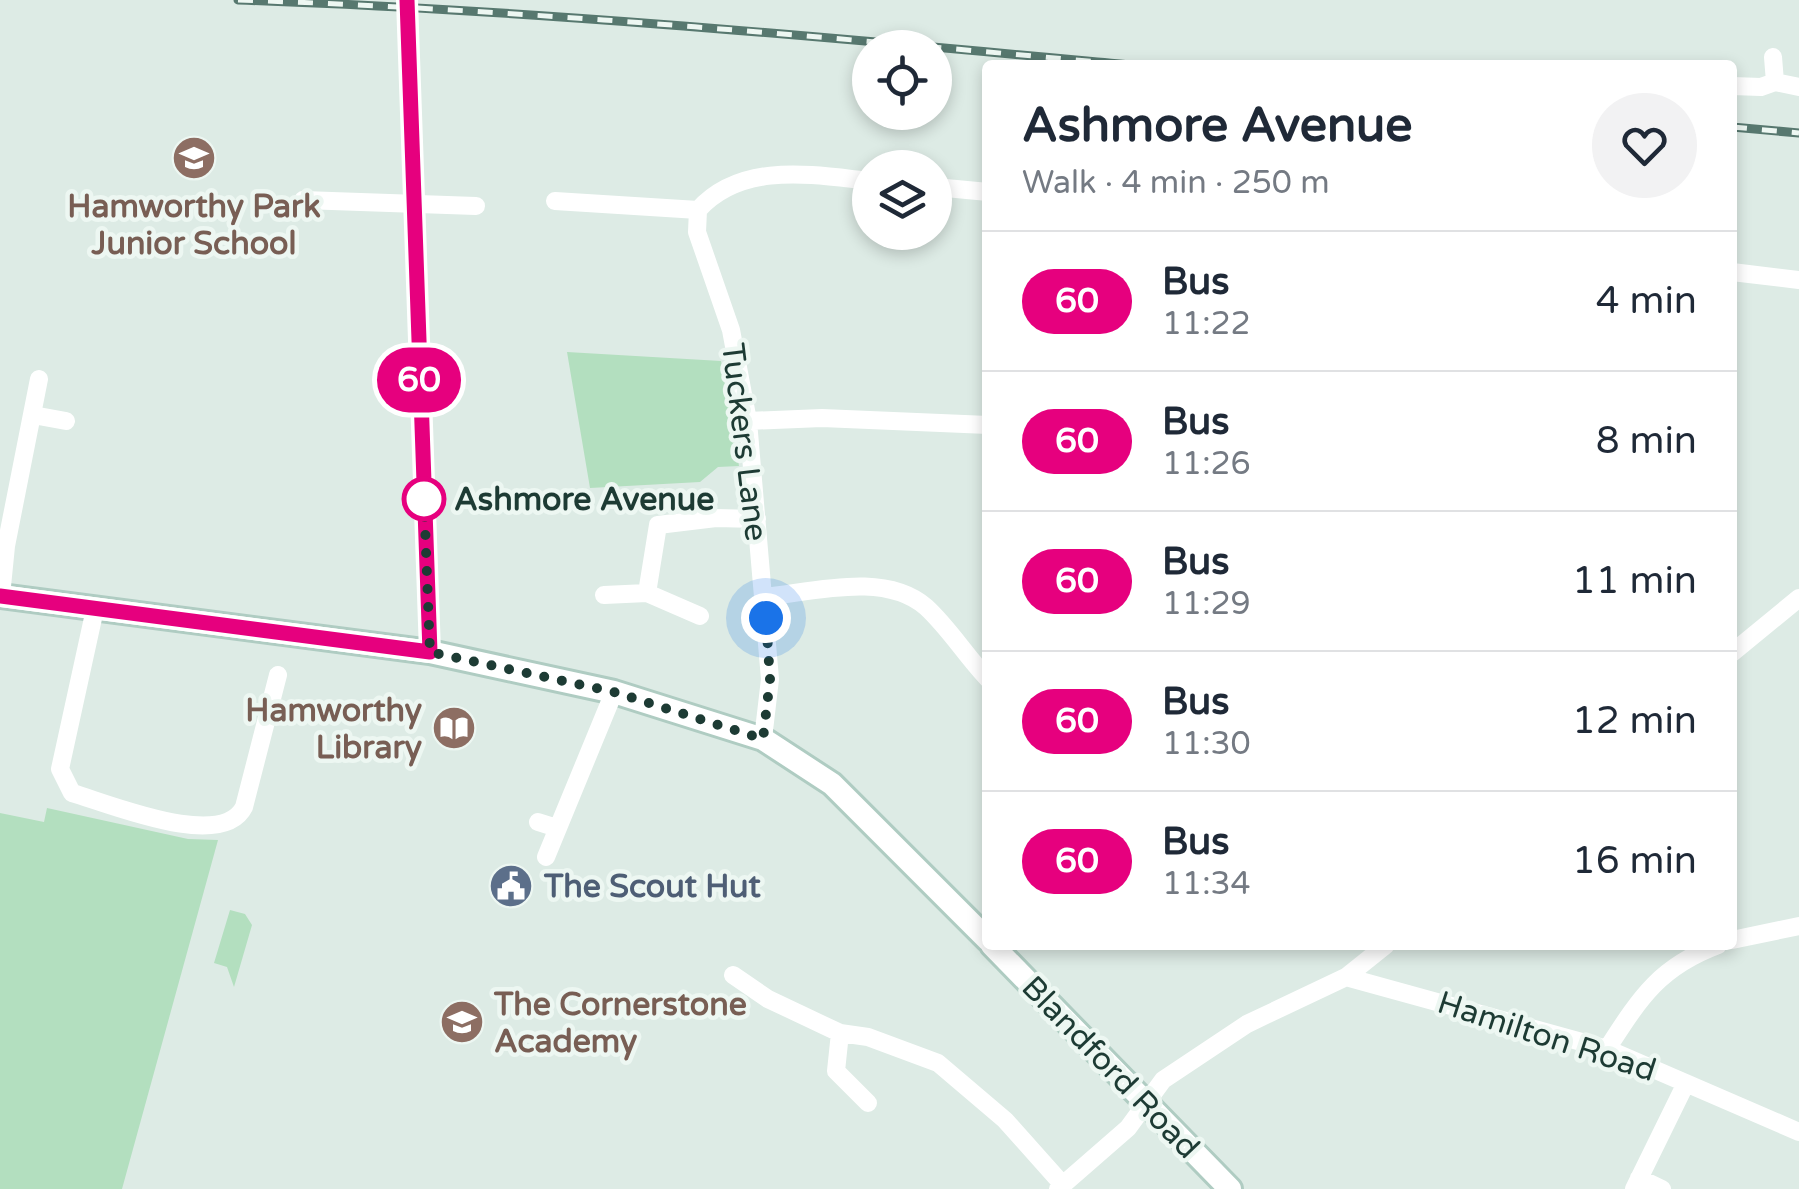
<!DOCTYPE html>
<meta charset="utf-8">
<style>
:root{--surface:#fff;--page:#f2f2f3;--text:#1f2937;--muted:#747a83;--line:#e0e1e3}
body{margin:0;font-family:"Varela Round",sans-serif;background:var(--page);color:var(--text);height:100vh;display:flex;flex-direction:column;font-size:38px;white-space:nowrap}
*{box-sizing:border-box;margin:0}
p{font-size:32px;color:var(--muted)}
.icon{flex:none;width:55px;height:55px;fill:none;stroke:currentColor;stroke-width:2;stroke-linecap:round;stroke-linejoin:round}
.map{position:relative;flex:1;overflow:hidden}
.drawer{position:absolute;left:982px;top:60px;width:755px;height:890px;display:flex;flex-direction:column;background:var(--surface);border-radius:10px;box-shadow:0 5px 15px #0003}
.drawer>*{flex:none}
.badge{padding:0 20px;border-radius:32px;font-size:35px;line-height:65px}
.fabs{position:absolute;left:852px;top:30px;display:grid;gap:20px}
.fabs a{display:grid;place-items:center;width:100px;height:100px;border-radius:50%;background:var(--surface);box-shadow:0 5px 15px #0003;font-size:50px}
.you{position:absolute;width:50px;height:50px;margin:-25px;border:8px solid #fff;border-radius:50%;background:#1a73e8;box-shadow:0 0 0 15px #1a73e833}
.map>.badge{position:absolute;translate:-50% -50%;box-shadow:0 0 0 5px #fff}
.round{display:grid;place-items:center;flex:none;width:105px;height:105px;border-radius:52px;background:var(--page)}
.summary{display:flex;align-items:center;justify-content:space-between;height:170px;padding:0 40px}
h1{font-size:48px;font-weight:800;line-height:75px}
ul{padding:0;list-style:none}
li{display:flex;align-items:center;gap:30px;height:140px;padding:0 40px;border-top:2px solid var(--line)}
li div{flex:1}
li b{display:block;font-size:38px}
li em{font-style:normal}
li .badge{min-width:110px;font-weight:700;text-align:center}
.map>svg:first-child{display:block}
.green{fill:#b3dfbf}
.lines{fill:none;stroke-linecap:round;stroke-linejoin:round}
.secondary-casing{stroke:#afccc2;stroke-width:28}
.street{stroke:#fff;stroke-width:18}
.secondary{stroke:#fff;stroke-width:22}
.rail-casing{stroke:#57786f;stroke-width:9}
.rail{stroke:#edf7f2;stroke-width:5;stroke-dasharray:15;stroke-linecap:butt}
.line-casing{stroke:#fff;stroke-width:22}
.line{stroke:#e6007e;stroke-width:15}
.walk{stroke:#1d3b34;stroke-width:10;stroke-dasharray:0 18}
.stop-dot{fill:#fff;stroke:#e6007e;stroke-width:5}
.labels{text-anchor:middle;stroke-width:9;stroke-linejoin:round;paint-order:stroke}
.education-label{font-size:32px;font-weight:bold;fill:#785e54;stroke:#edf7f2}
.street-label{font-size:32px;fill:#1d3b34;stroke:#edf7f2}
.stop-label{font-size:32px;font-weight:bold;fill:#1d3b34;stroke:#edf7f2;text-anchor:start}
.service-label{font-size:32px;font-weight:bold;fill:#4e5e75;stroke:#edf7f2;text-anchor:start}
</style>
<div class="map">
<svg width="1799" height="1189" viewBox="0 0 1799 1189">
<rect width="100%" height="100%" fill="#ddebe5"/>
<path class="green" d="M567,352L721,361L739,466L718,467L700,482L590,488Z
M47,808L188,839L218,840L122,1189H0V813L44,822Z
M230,910L245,914L252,925L234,987L227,967L214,963Z"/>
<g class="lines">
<g class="secondary-casing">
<path id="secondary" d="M0,596L430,652L614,692L763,739L832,784L988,940
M992,945L1230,1189"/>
</g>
<path class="street" d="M407,0L430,652
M1773,57L1775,82L1799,87
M1732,86L1761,87L1775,82
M935,187L988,192
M303,200L476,206
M555,201L698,210C742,161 813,175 870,181
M698,210L697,232L731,330L748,421L770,679L763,739
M1732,272L1799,280
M33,415L66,421
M748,421L822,418L988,425
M604,595L647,593
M1,596L6,546L39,379
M764,597C813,592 885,571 926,607C949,628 966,656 988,679
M95,609L60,769L72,793C110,804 222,851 244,807L278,675
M700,616L647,593L658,525L716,518L757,519
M1732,653L1799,598
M538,822L557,828
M546,857L614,692
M1732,940L1799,926
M733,975L768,999L840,1033L868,1037L938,1063L1005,1120L1063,1185
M1346,977L1607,1049L1799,1132
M840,1033L836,1071L868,1103
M1607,1049C1640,998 1659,967 1718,945
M1639,1178L1662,1189
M1058,1189L1128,1128L1163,1080L1247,1024L1346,977L1386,945
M1634,1189L1686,1083"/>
<use href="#secondary" class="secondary"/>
<g class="rail-casing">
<path id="rail" d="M238,0C537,10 834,38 1132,65
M1732,127L1799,133"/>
</g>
<use href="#rail" class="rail"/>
</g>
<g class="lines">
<g class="line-casing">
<path id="line" d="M0,596L430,652L407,0"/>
</g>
<use href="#line" class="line"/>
<path class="walk" d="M424,499L430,652L614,692L763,739L770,679L766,618"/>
</g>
<defs>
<g id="school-disc" transform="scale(2.25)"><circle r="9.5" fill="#8d6e63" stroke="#edf7f2"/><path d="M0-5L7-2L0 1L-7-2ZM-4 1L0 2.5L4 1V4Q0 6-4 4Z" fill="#fff"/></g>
<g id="library-disc" transform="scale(2.25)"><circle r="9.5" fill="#8d6e63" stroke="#edf7f2"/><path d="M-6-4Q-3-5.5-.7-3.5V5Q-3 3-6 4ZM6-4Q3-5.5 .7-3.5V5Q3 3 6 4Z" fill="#fff"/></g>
<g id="civic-disc" transform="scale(2.25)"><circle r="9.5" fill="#5c6f8a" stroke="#edf7f2"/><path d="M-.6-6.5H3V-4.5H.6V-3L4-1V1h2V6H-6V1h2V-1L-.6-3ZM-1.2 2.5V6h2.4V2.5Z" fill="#fff"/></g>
</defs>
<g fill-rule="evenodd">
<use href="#school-disc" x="194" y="158"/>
<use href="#library-disc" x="454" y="728"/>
<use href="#civic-disc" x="511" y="886"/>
<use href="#school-disc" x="462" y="1022"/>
</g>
<circle class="stop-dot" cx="424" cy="499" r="20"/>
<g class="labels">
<g class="education-label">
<text x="194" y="217">Hamworthy Park<tspan x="194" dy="37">Junior School</tspan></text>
<text x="422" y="721" text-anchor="end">Hamworthy<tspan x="422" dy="37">Library</tspan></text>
<text x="494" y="1015" text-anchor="start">The Cornerstone<tspan x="494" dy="37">Academy</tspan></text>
</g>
<g class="street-label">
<text transform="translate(745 442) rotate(83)" y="11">Tuckers Lane</text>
<text transform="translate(1547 1036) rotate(18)" y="11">Hamilton Road</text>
<text transform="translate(1111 1067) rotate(46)" y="11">Blandford Road</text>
</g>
<g class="stop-label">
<text x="454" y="510">Ashmore Avenue</text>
</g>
<g class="service-label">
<text x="544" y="897">The Scout Hut</text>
</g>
</g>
</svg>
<div class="fabs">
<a><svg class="icon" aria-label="locate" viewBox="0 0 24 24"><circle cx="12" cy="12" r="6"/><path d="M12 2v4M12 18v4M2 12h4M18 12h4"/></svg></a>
<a><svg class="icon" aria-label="layers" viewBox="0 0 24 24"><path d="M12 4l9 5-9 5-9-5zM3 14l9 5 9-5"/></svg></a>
</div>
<div class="you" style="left:766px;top:618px"></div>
<b class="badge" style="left:419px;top:380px;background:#e6007e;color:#fff">60</b>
<section class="drawer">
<div class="summary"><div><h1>Ashmore Avenue</h1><p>Walk · 4 min · 250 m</p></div><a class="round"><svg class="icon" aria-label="heart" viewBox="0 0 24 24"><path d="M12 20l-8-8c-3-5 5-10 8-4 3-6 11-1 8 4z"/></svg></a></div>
<ul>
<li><span class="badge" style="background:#e6007e;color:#fff">60</span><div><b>Bus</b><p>11:22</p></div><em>4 min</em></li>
<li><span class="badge" style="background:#e6007e;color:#fff">60</span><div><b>Bus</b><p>11:26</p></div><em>8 min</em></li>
<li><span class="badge" style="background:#e6007e;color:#fff">60</span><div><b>Bus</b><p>11:29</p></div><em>11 min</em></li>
<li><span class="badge" style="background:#e6007e;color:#fff">60</span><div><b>Bus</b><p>11:30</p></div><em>12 min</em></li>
<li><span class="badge" style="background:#e6007e;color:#fff">60</span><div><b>Bus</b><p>11:34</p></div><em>16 min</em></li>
</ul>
</section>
</div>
